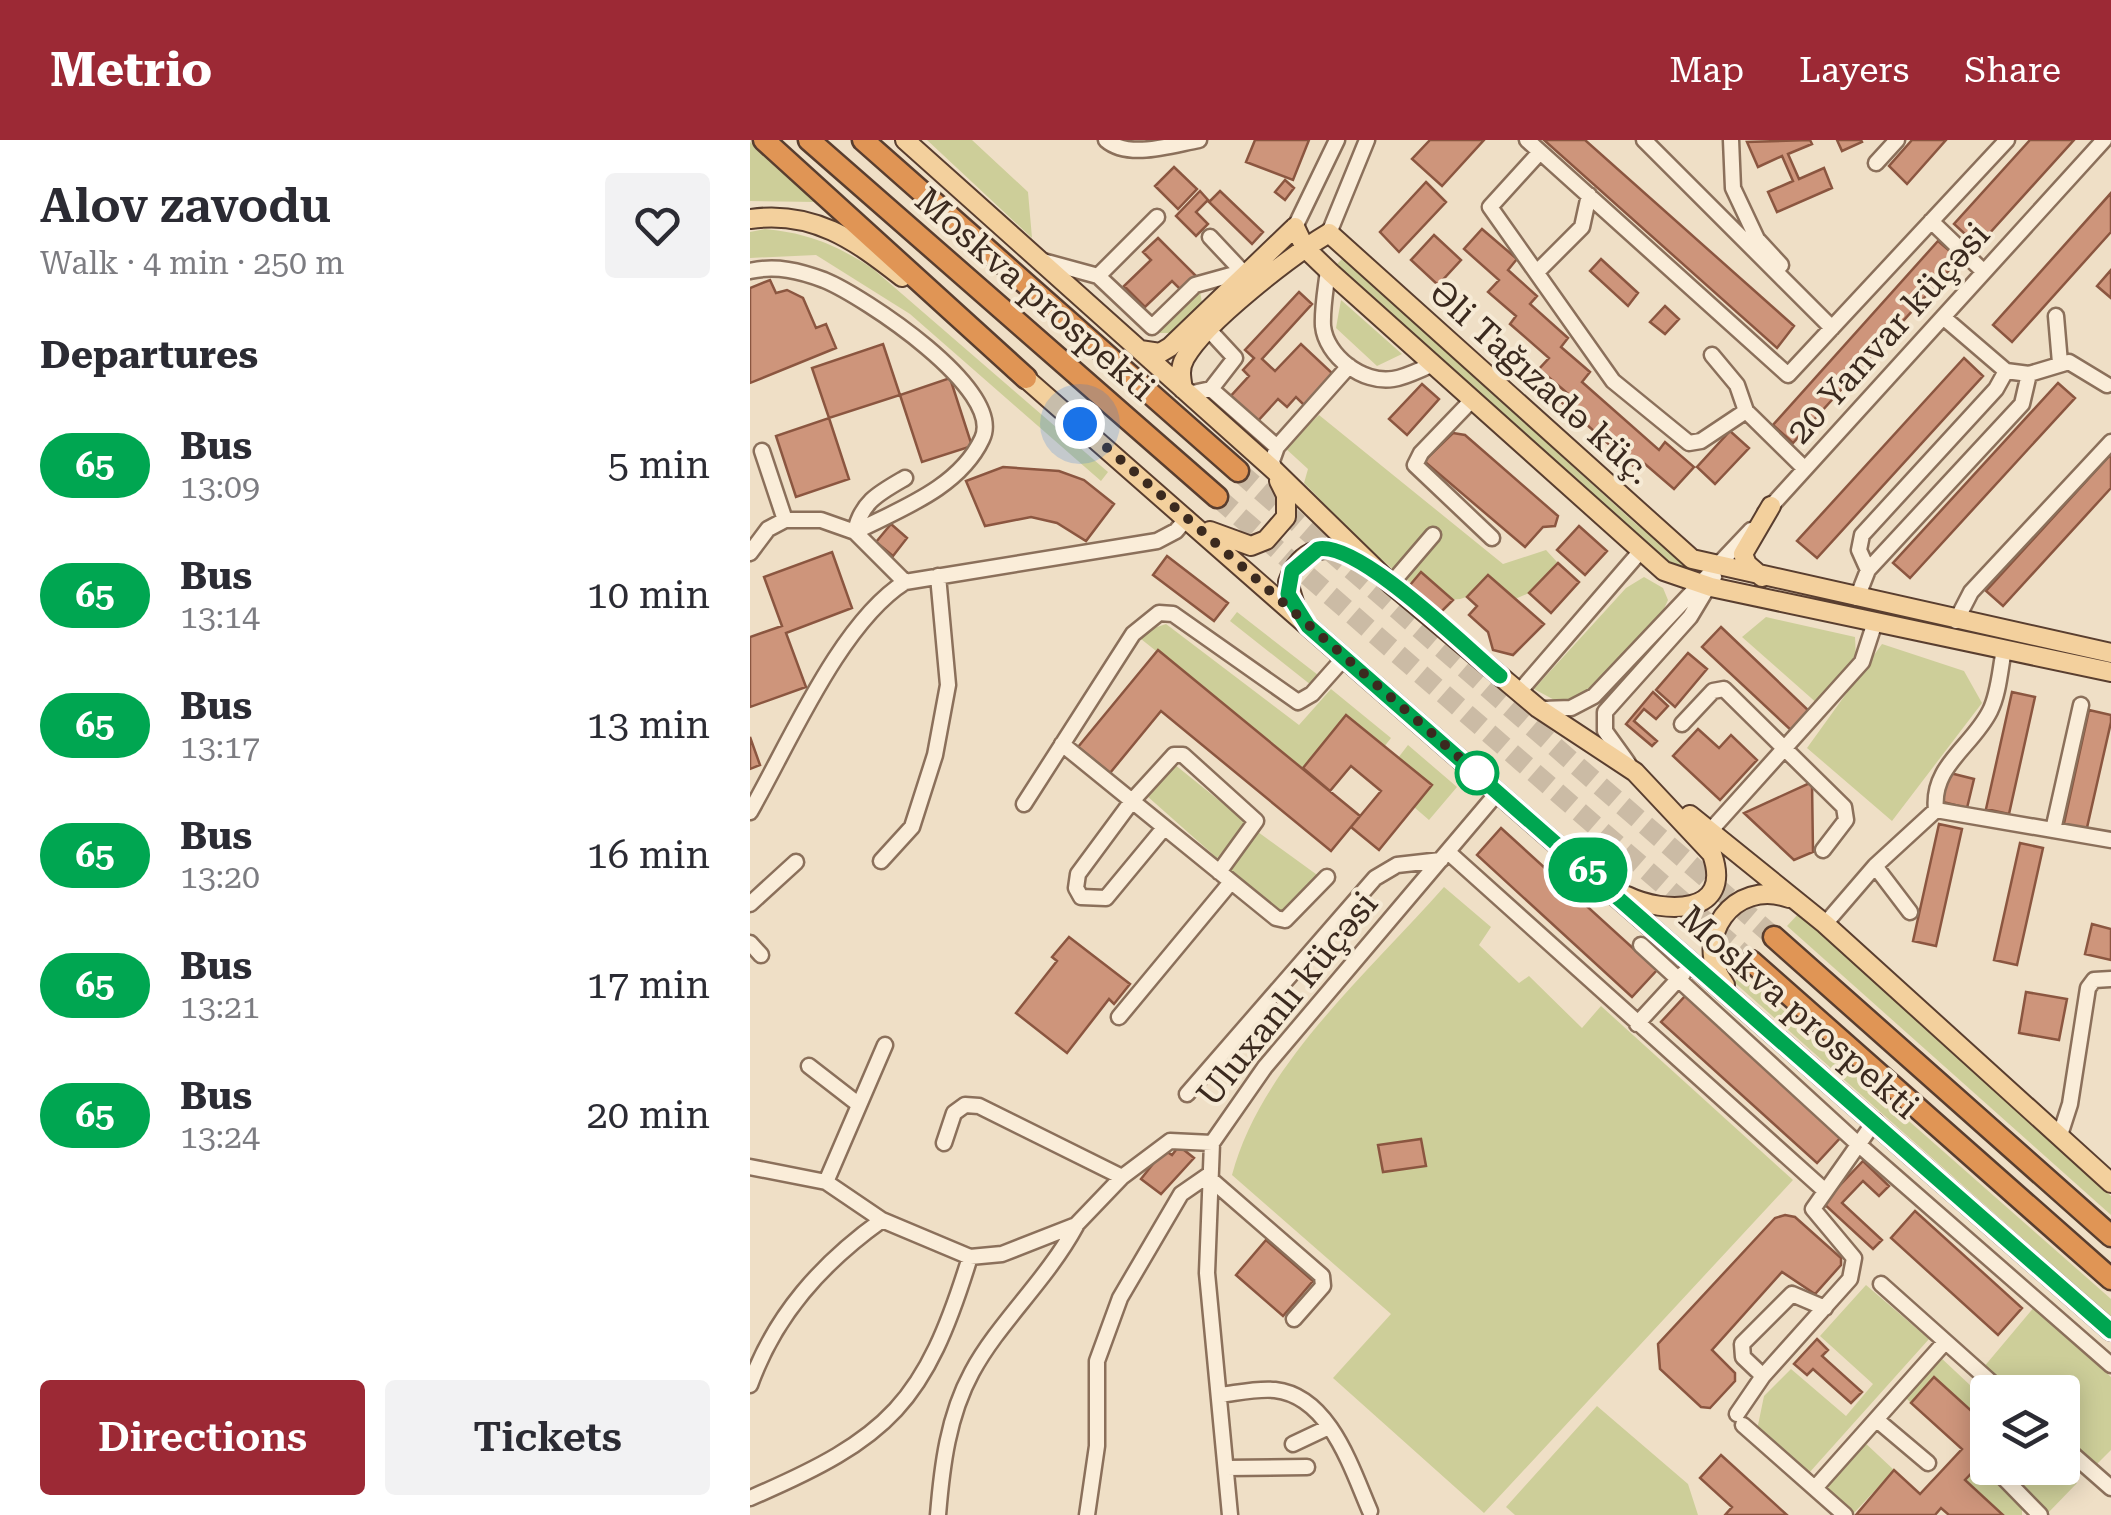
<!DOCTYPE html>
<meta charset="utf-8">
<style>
:root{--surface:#fff;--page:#f2f2f3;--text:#2b2b33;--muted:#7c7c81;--accent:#9c2935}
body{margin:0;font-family:"Roboto Serif",serif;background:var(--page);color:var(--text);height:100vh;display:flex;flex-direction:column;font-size:38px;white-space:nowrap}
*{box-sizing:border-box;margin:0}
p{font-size:32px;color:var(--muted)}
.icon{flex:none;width:55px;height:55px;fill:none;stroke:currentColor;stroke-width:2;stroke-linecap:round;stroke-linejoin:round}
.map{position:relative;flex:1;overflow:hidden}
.sheet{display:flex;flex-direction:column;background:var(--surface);width:750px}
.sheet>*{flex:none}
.badge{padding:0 20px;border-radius:32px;font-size:35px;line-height:65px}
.buttons{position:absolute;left:1220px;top:1235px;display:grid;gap:20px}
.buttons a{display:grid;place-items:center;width:110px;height:110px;border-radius:10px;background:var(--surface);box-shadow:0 5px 25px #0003;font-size:50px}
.you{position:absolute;width:50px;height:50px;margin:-25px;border:8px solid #fff;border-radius:50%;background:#1a73e8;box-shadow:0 0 0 15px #1a73e833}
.map>.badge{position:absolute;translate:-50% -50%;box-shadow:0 0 0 5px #fff}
h2{padding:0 40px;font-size:38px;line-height:90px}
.round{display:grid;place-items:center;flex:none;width:105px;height:105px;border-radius:10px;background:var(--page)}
.summary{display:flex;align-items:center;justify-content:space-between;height:170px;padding:0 40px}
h1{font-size:48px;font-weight:600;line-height:75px}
.cta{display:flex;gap:20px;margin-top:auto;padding:20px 40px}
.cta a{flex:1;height:115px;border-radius:10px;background:var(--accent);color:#fff;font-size:40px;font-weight:600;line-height:115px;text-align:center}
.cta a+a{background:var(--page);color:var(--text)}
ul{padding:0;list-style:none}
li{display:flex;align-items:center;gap:30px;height:130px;padding:0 40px}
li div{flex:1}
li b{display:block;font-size:38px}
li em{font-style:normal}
li .badge{min-width:110px;font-weight:700;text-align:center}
header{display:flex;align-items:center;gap:60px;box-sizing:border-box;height:140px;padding:0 50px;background:var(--accent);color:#fff}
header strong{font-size:48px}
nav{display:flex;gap:55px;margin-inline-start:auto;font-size:35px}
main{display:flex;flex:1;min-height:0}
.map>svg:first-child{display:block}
.green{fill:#cdce99}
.building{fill:#ce957b;stroke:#8b5640;stroke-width:2.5}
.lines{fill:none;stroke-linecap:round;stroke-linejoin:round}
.highway-tunnel{stroke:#cbbba5;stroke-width:20;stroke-dasharray:20 10;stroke-linecap:butt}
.minor-casing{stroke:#8b705b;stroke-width:19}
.major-casing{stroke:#593e2f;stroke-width:22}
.highway-casing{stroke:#593e2f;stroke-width:25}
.minor{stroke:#faedd9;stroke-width:14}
.major{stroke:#f3d09d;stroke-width:18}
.highway{stroke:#e09555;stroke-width:20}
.line-casing{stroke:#fff;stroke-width:22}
.line{stroke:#00a651;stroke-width:15}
.walk{stroke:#3b2a1f;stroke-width:10;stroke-dasharray:0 18}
.stop-dot{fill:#fff;stroke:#00a651;stroke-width:5}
.labels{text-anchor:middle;stroke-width:8;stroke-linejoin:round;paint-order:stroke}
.street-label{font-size:35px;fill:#3b2a1f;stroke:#f6ead5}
</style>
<header>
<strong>Metrio</strong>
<nav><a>Map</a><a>Layers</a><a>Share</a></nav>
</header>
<main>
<section class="sheet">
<div class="summary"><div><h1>Alov zavodu</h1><p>Walk · 4 min · 250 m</p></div><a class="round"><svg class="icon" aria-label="heart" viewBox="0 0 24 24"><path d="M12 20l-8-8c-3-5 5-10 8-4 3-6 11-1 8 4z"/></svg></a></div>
<h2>Departures</h2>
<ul>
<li><span class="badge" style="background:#00a651;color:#fff">65</span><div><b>Bus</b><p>13:09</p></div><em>5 min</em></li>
<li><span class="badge" style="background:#00a651;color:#fff">65</span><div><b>Bus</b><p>13:14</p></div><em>10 min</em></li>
<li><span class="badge" style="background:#00a651;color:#fff">65</span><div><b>Bus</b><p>13:17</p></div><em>13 min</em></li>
<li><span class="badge" style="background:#00a651;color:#fff">65</span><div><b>Bus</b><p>13:20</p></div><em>16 min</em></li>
<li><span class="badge" style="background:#00a651;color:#fff">65</span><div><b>Bus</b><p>13:21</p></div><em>17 min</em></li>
<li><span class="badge" style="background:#00a651;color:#fff">65</span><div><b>Bus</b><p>13:24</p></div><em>20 min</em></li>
</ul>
<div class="cta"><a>Directions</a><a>Tickets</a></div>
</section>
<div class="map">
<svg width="1361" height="1375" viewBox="0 0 1361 1375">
<rect width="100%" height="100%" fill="#efdfc6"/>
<path class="green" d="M177,0H222L278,52L282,98Z
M0,2L67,62L0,61Z
M15,89C58,93 86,105 122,128L358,332L351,341L160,174L66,115L0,118V92Z
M593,118L886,384L944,427L942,432L917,422L879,391L586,125Z
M450,151L452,163L420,193H408Z
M591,160L652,214L627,226L586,188Z
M569,275L753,424L796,410L808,423L779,453L765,459L738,436C732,442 724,454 716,457C673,477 583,371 554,343L558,329L534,307Z
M894,437L913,448L918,460L913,471C885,502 853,555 810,563L784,549L876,448Z
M487,472L568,535L561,545L480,481Z
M1016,477L1105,497L1106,519L1069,565L992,497Z
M416,484L549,585L581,549L641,598L634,607L596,576L553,628L391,499L401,489Z
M1132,504L1214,531L1232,563L1142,681L1057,608Z
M658,605L707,647L679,680L664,667L648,618Z
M424,624L497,683L467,718L397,656Z
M508,692L570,737L536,773H525L478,731Z
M694,747L741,787L729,805L769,843L779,836L832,888L851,866L1043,1040L734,1373L583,1238L641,1174L482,1035C511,925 620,831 694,747Z
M1050,772L1361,1056V1075L1037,786Z
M992,834L1361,1159V1177L984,842Z
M1116,1145L1179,1199L1059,1333L1007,1290L1014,1256L1041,1229L1096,1276L1123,1244L1070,1196Z
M1285,1166L1361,1237V1310L1341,1330L1313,1303L1312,1252H1260L1233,1228Z
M1189,1216L1237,1261V1286L1184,1238L1161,1263L1153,1255Z
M847,1266L938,1344L948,1375H765L756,1367Z
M1112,1300L1144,1330L1104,1373L1070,1344Z
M1237,1316L1238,1328H1245L1238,1336L1272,1368V1375H1253L1215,1340Z
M1271,1328H1311L1327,1343L1298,1373L1261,1337Z"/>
<path class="building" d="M505,0H559L543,40L496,22Z
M680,0H734L692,46L662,19Z
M794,0H835L1044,186L1027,208Z
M1060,0L1062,4L1038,14L1049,39L1074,28L1082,48L1027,72L1018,52L1043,41L1032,16L1008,27L997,2Z
M1087,0H1111L1112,2L1092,11Z
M1162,0H1196L1157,44L1139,26Z
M1280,0H1324L1228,106L1204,84Z
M424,27L447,49L428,69L405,46Z
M535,40L544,48L535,60L525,52Z
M676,42L696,62L649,112L630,92Z
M450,51L458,60L446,72L458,84L446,96L426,76Z
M470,51L513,92L502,104L459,62Z
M1361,53V92L1262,202L1243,185Z
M732,89L767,119L758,130L787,156L780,164L818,198L811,207L840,232L832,242L909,310L915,302L944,327L924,349L895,324L889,331L810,261L817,253L789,229L799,218L760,184L766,176L738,152L749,140L714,109Z
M684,95L711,120L688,145L661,120Z
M408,98L446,136L431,150L422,141L395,167L374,146L401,120L393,112Z
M1188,101L1209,119L1043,303L1023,285Z
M851,119L888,153L878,166L840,131Z
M1361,130V158L1347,146Z
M20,140L26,153L37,150L53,158L66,188L76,184L86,208L0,243V148Z
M549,152L562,164L512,219L525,231L551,204L583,234L554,265L546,257L537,267L528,259L506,283L479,258L499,236L493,230L504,218L495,210Z
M915,166L929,179L915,194L900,182Z
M133,204L150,255L79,278L62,228Z
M1214,218L1233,236L1067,418L1047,401Z
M200,238L222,306L172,322L150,255Z
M1308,243L1325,258L1160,438L1143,423Z
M672,244L689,259L657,295L639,279Z
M79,278L99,339L46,357L26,296Z
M980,291L999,308L965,344L947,327Z
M703,293L715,295L808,376L805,386L793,387L775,407L674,321Z
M1361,314V348L1253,466L1236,451Z
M253,327L309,331L334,340L364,364L336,401L307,383L281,377L235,386L216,341Z
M141,384L157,398L143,416L126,402Z
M829,386L857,411L835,435L807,410Z
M82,412L102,468L36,493L56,547L0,567V497L32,486L14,437Z
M417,416L478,463L464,481L403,435Z
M808,423L829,442L801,473L779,453Z
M671,432L703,460L691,472L660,445Z
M738,435L794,484L763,515L743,510L738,492L719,475L727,466L717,457Z
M971,487L1060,572L1042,591L952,507Z
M408,510L610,676L581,711L411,571L360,633L328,607Z
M938,513L957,529L925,567L906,550Z
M903,552L918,566L906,579L894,569L884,581L907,601L902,606L876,584Z
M1262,552L1285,557L1259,674L1236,669Z
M1339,570L1361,575V582L1336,692L1313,688Z
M596,575L682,645L629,710L601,687L631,651L601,626L580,651L553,628Z
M948,589L969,608L981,595L1007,620L970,660L923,616Z
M0,597L10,625L0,629Z
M1196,632L1224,639L1217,668L1189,661Z
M1062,642L1063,712L1044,720L994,673Z
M1189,684L1212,689L1186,806L1163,801Z
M751,688L907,830L882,857L727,715Z
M1270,703L1293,708L1267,825L1244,820Z
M1342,784L1361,789V820L1335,814Z
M319,797L380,844L364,864L359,859L317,913L266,873L307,821L302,817Z
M1276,852L1317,859L1309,900L1269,893Z
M936,855L1091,997L1067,1023L911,882Z
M671,999L676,1026L633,1032L628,1005Z
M429,1006L444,1018L411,1054L391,1039L414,1010L422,1015Z
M1113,1021L1139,1046L1129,1056L1113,1041L1092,1063L1132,1100L1123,1109L1073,1063Z
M1165,1071L1272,1168L1248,1195L1141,1098Z
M1035,1075L1045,1077L1091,1118V1125L1065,1154L1032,1132L962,1210L985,1233V1241L960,1268L951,1267L910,1229L908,1204L1025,1078Z
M516,1100L563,1141L533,1176L486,1135Z
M1067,1199L1078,1210L1072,1216L1112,1252L1101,1263L1063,1229L1057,1235L1044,1224Z
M1184,1237L1238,1286V1316L1215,1340L1253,1375H1199L1191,1368L1185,1375H1106L1144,1330L1170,1354L1212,1309L1161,1263Z
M971,1315L1037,1375H975L982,1367L950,1338Z"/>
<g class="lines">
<path class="highway-tunnel" d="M488,331L1024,797
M467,357L1001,821"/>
<g class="minor-casing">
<path id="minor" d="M356,0C379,20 425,4 449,0
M777,0L1038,235L1257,0
M894,0L1082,188
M981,0L983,48L1007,99L1031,125
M790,12L740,67L863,241L939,303L951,301L996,271L1055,329
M1126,23L1147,0
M1181,81L1234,132
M545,87L587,0
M579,93L617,0
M460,97L491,130
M293,121L348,136L402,187L445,145L499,130
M578,130C576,148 572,168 573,186C576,216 613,244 643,239C656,237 669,230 681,225
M789,130L832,87L839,55
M0,131C26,125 50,131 74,140C113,156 256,250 232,299C209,348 150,369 105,392
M348,136L407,77
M1306,176L1310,223
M1193,177L1256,231L1279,234L1319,222L1357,245
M460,191L485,218L461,249
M962,215L987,245L996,271
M438,254L461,249L527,307L522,321L525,331
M721,261L671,313L665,325L742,398
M527,307L599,226
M12,311L35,380
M1015,373L1354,0
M105,392C111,362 129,353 155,338
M0,413L18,389L35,380H71L105,392L155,442
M1118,430L1109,410L1112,395L1246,249L1256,231
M641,444L683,395
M1107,458L1118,430L1272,264L1279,234
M1206,481L1221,452L1361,302
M769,552L889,413
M793,569L821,568L844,556L1001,390
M932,584L963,551L974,549L1094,667L1096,680L1073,710
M312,604L526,778L535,780L577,737
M878,623L855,591V572L940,477L964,437
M274,664L383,494L409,473L423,474L548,562L562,554L594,518
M1186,670L1361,700
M0,672C39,604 90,483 155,442L407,401L426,391L437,378
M414,688L356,758L331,757L326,748L328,734L382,661L424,615H433L506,681L469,732
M961,690L1112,522L1125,482
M1303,690L1331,565
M698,712L1073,1049
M131,721L162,687L185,615L198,545L188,436
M1125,726L1160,772
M0,764L46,722
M1075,784L1125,726L1186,670C1181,626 1222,607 1240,571C1249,553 1250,529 1254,510
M0,803L11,815
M891,805L1108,1004L1361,1225
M369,877L481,742
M887,884L933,834
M59,926L108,964
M437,954L625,738L647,725L691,720
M1310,995L1320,964L1338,848L1344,840L1361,839
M194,1003L204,973L215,965L229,966L372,1037
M0,1027L76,1042L132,1080L220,1117L252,1114L326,1085L372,1037L420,1001L462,1003
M76,1042L135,905
M1131,1144L1252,1252
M1013,1236L993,1217L992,1204L1042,1154L1075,1168
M0,1245C25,1175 72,1123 132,1080
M470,1255C487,1253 508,1248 525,1250C580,1256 602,1330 620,1371
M987,1274L1013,1236L1100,1139L1104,1118L1063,1069L1125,981
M1127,1280L1178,1323
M993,1285L1095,1375
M543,1304L579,1287
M1312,1305L1361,1348
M476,1328L557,1327
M1256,1328L1253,1337L1290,1375
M1065,1348L1195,1202
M0,1358C140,1298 175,1263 220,1117
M188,1375C192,1326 198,1276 222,1232C249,1182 296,1141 326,1086
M337,1375L347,1306V1221L370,1158L431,1054L457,1036L572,1136L573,1146L544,1179
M480,1375L457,1133L462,1003L515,927L748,652"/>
</g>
<g class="major-casing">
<path id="major" d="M155,0L525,331L641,444L788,568L885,632L962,714C984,776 914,774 877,756
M0,79C63,70 105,100 152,137
M545,87L555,108L581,133L914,431L961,447L1361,532
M579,93L942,419L1361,513
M390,210L410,213L420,207L545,87
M265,229L1361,1191
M433,249C431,238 429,228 435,218C455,182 542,115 579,93
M460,391L501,406L516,400L536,377V355L529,341
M1012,437L997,424L993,414L1021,366
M546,469L538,442C549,409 578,400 608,418
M940,675L1075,784L1361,1043
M975,845C940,798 984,738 1039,758"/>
</g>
<g class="highway-casing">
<path id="highway" d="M14,0L276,238
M59,0L467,357
M113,0L488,331
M1024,797L1361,1096
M1001,821L1361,1139"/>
</g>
<use href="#minor" class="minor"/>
<use href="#major" class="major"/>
<use href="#highway" class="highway"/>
</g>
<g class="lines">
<g class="line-casing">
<path id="line" d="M750,536C715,507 609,401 568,409L542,431L538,454L558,486L1361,1191"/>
</g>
<use href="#line" class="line"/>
<path class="walk" d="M330,284L727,633"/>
</g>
<circle class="stop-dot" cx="727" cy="633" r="20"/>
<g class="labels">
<g class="street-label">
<text transform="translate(285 154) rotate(41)" y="12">Moskva prospekti</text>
<text transform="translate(1138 193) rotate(-48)" y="12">20 Yanvar küçəsi</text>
<text transform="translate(791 242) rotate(42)" y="12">Əli Tağızadə küç.</text>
<text transform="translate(537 859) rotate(-51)" y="12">Uluxanlı küçəsi</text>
<text transform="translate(1049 872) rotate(41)" y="12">Moskva prospekti</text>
</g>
</g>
</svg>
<div class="buttons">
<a><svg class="icon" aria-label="layers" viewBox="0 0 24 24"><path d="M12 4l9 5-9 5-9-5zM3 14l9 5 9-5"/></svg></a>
</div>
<div class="you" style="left:330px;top:284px"></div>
<b class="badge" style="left:838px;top:730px;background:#00a651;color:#fff">65</b>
</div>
</main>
